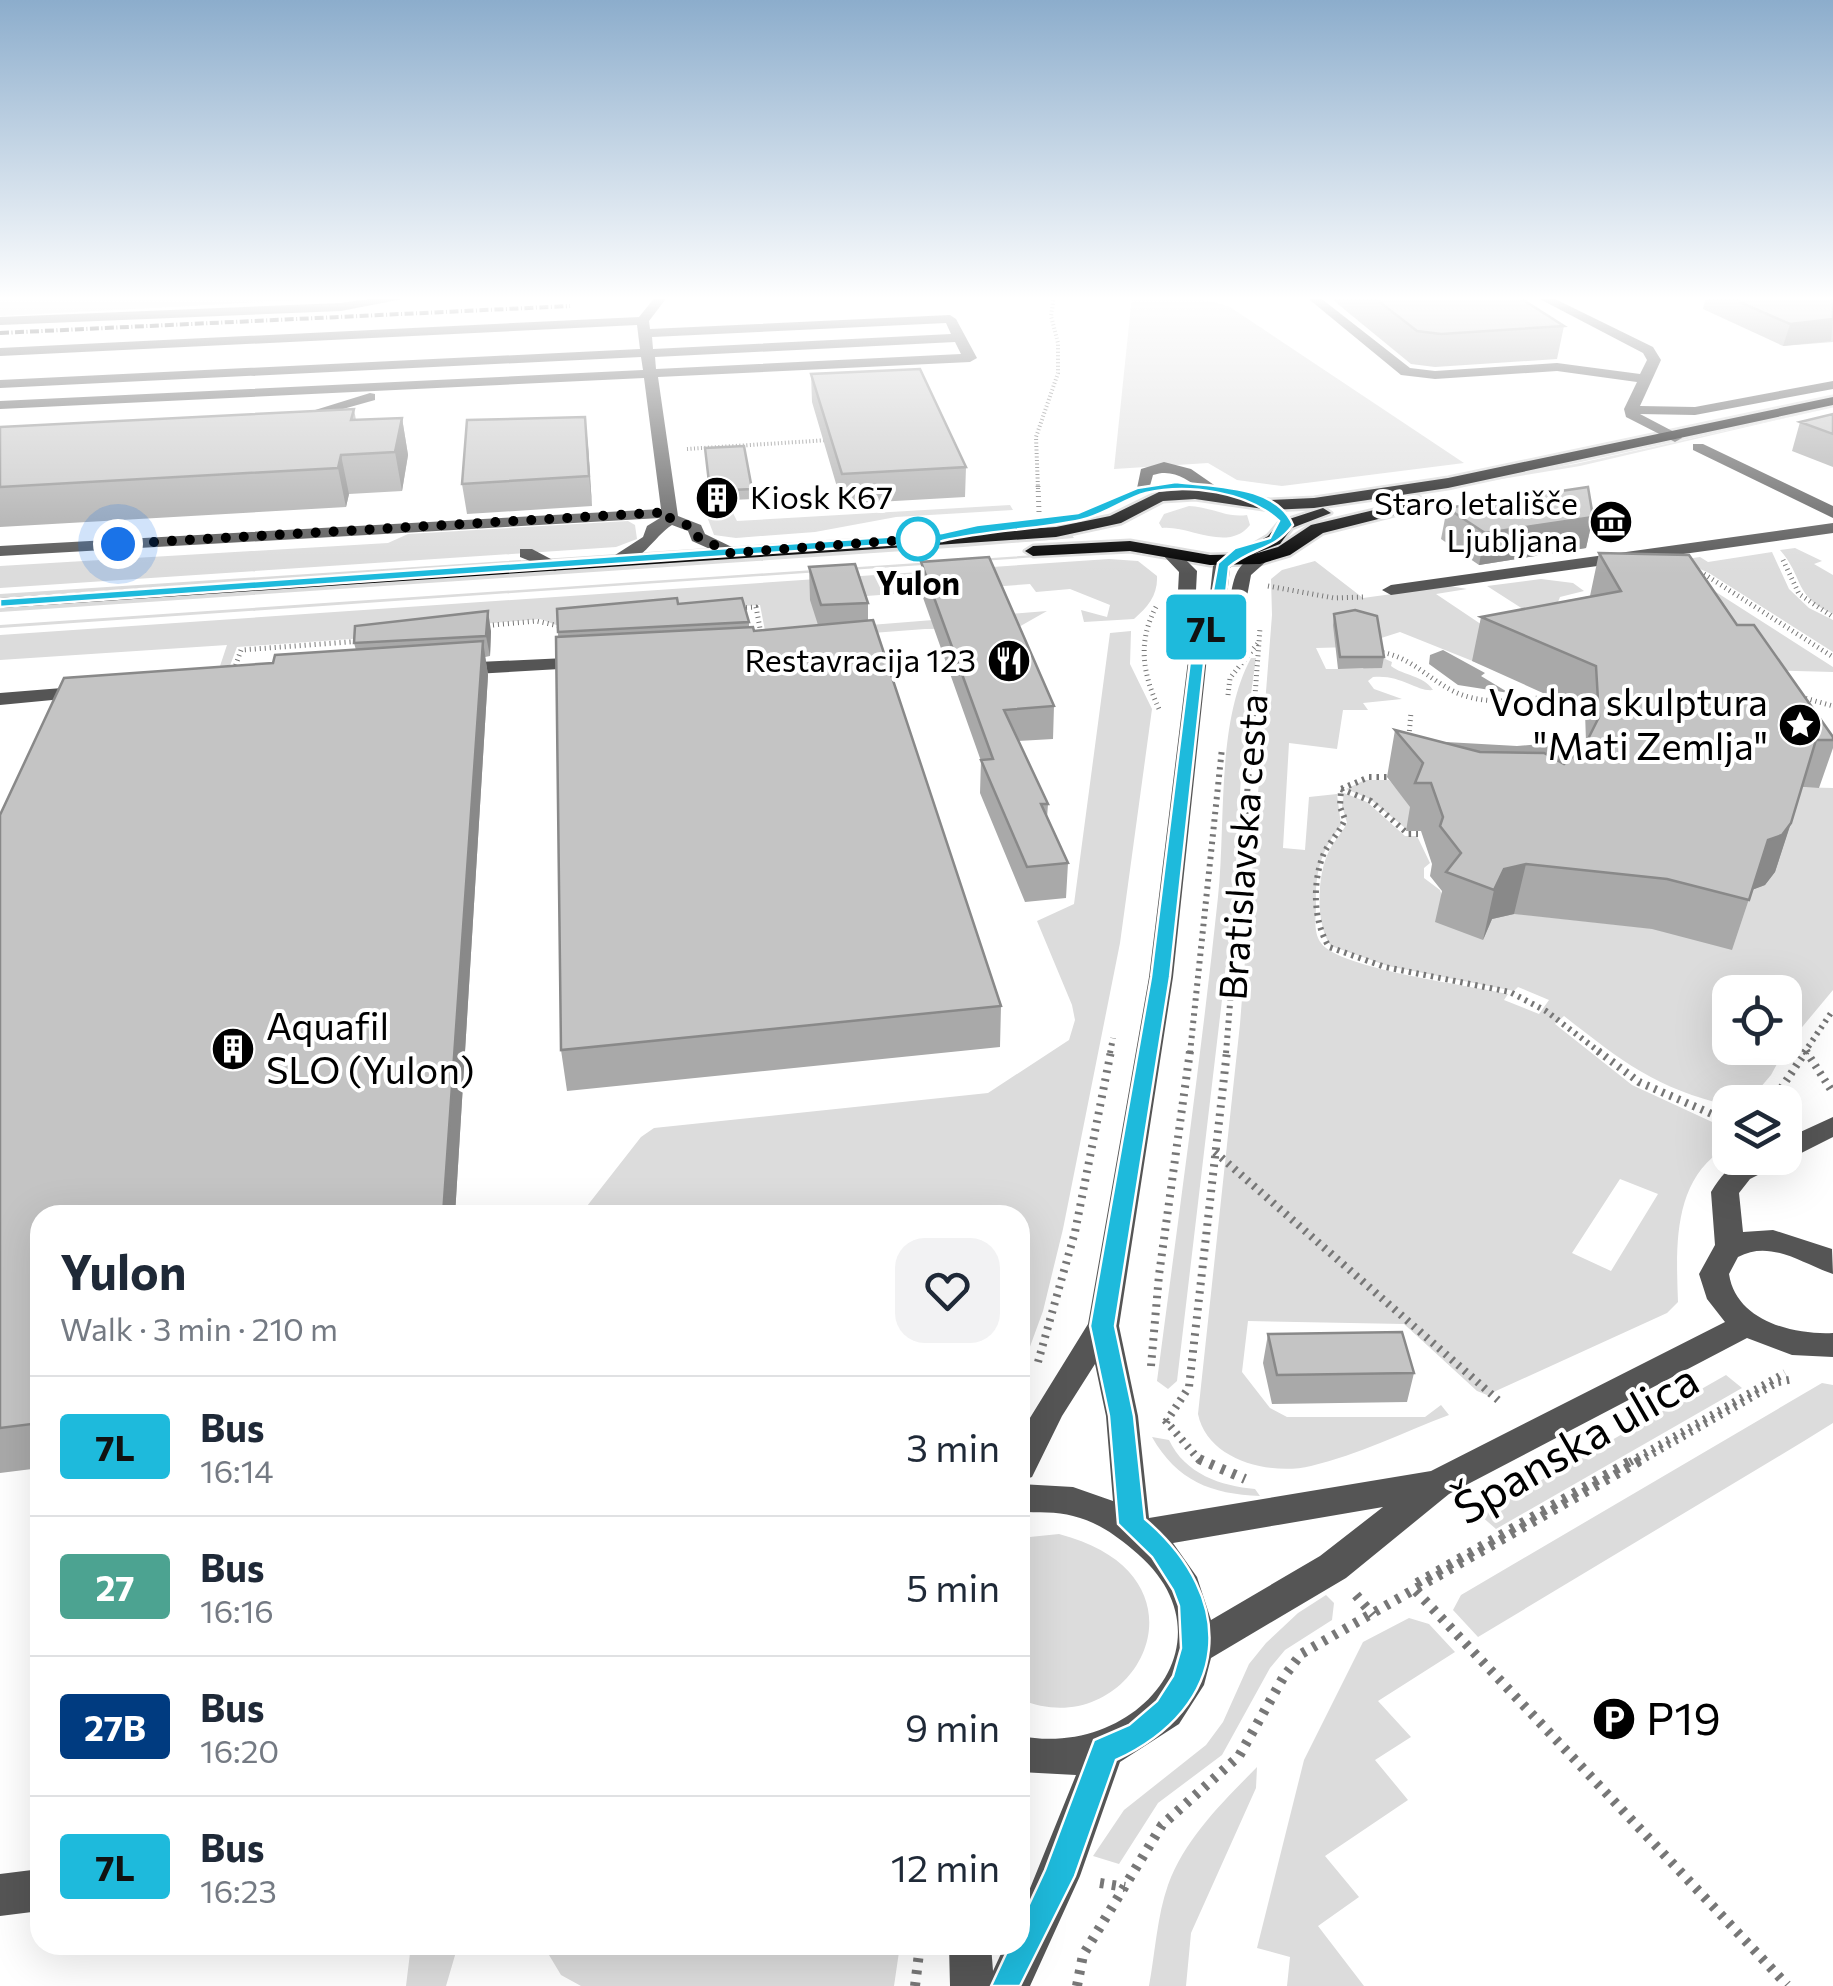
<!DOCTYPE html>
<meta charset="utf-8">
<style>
:root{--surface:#fff;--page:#f2f2f3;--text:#1f2937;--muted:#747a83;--line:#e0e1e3}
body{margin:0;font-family:Commissioner,sans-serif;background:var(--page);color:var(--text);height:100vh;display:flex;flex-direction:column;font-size:38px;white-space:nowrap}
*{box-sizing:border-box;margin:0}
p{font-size:32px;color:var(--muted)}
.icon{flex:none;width:55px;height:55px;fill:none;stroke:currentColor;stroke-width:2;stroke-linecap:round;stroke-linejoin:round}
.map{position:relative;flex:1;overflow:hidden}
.side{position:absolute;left:30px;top:1205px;width:1000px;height:750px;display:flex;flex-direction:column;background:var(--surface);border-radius:30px;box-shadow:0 10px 40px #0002}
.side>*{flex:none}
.badge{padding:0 20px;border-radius:8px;font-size:35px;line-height:65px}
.controls{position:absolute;left:1712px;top:975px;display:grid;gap:20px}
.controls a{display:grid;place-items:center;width:90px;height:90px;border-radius:20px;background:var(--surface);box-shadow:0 10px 40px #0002;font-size:50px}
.you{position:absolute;width:50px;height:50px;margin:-25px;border:8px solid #fff;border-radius:50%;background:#1a73e8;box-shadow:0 0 0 15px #1a73e833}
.map>.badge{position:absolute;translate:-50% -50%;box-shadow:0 0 0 5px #fff}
.round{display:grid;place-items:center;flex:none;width:105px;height:105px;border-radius:30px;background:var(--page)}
.overview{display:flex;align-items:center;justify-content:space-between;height:170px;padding:0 30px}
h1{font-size:48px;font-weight:700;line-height:75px}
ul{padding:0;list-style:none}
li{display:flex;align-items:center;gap:30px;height:140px;padding:0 30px;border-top:2px solid var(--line)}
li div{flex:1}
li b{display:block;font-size:38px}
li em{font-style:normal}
li .badge{min-width:110px;font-weight:700;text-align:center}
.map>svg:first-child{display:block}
.green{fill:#dcdcdc;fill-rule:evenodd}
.water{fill:#a3a3a3}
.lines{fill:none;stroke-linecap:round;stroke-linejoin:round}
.major-casing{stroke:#dbdbdb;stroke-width:5}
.path-far4{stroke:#777;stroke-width:4;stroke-dasharray:1 2.5;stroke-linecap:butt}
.path-far3{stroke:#777;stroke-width:5;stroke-dasharray:1 4;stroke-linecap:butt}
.path-far2{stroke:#777;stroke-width:6;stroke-dasharray:2.5 5;stroke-linecap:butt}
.path-far1{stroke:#777;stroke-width:8;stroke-dasharray:2.5 6;stroke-linecap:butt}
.path{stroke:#777;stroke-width:10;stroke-dasharray:4 8;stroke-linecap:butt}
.minor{fill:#555;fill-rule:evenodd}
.major{fill:#000;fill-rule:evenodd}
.rail{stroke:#000;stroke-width:4;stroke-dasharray:9 2.5 1 2.5;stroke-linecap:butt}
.wall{fill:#a9a9a9}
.shaded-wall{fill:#898989}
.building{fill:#c4c4c4;stroke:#898989;stroke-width:2.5}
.line{fill:#1ebadc;stroke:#fff;stroke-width:2.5}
.walk{stroke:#000;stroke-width:10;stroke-dasharray:0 18}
.stop-dot{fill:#fff;stroke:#1ebadc;stroke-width:5}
.labels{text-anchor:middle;stroke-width:8;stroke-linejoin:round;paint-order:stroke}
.far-poi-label{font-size:32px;fill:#000;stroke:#fff;text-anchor:end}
.far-stop-label{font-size:32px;font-weight:bold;fill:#000;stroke:#fff}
.poi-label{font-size:38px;fill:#000;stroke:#fff;text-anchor:end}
.street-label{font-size:38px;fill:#000;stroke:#fff}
.near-street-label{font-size:45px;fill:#000;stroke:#fff}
.near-poi-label{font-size:45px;fill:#000;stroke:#fff;text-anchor:start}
</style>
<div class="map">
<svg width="1833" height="1986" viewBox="0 0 1833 1986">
<rect width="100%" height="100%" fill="#fff"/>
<path class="green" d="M0,296H379L0,316Z
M1132,296L1211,301L1230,307L1464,463L1282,486L1237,480L1208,463L1114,469Z
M1833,407L1580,466L1337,506L1333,504L1575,464Z
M1010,505L1013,510L896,517L815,532L736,538L714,535L706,514L732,511L737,521Z
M1189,506C1212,507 1226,518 1247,515L1250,525C1228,553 1189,525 1162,528L1159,523L1164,514Z
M628,521L635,525L637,539L616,547L0,588V566L388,543L408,534Z
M1072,535L1074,538L963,547L0,612V609Z
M1795,548L1822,561L1814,564L1833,575V614C1793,596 1804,577 1780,550Z
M1080,552L1082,554L0,628V625Z
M1772,552L1789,589L1809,608L1833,620V652L1709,573L1680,560L1700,557L1708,562Z
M1109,559L1138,561L1157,576C1158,595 1148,607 1134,619L1084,622L1081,610L1107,617L1110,605L1070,589L1036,592L1030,584L811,600L820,629L1047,611L1017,628L925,629L767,641L760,605L652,611L559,626L540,619L425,629L408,635L237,647L228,671L218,672L227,645L0,660V635Z
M521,560V562L0,597V594Z
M1315,561L1363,598L1450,586L1467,589L1436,594L1521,651L1480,664L1400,632L1353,647L1316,648L1326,669H1363L1372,653L1392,662L1391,666C1404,676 1423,675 1433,690C1417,692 1401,674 1373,677L1368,681L1374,689L1402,699L1363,703L1368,710H1343L1337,749L1289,743L1283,848L1305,850L1309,797L1337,794L1341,825C1321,851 1315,872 1316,905C1316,917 1313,933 1321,943C1339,969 1473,986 1508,994L1504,1000L1539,1014L1549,1000L1518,987L1514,991L1388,966L1331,946C1315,925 1317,874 1329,851C1334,841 1342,833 1347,823L1342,806L1344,793L1367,802L1405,836H1417L1430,863L1424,868V878L1440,890L1446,906L1666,930L1766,884L1793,787L1833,788V990L1788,1044L1771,1075L1748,1102H1730V1106C1655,1088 1623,1062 1564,1016L1555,1024L1632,1085L1723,1127L1719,1152C1673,1186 1676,1248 1678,1302L1667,1313L1487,1395L1477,1391L1404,1324L1248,1321L1242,1372L1270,1408L1287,1417H1425L1441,1405L1449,1415C1404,1432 1358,1455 1311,1466C1270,1476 1207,1460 1198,1414L1240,1024L1272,615L1271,579L1282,570ZM1730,992H1785V1048H1730ZM1620,1179L1658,1194L1611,1271L1572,1253Z
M1541,579L1573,583L1584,591L1560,597L1558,602L1573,641L1487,586Z
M1705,585L1833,667V672L1724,669Z
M1131,631L1130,664L1152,709L1120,943L1063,1229L1043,1311L1020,1374V1215H580L641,1137L654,1128L988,1093L1069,1040L1075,1020L1072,1005L1037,921L1074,904L1110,633Z
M1251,658H1256L1242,759L1234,898L1177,1381L1168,1389L1157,1381C1178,1220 1201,1058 1218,897C1226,823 1216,723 1251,658Z
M1365,780H1389L1410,805L1411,833L1370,799L1346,789Z
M1726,1375L1742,1388L1496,1529L1480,1515Z
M1822,1383L1833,1385V1423L1804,1441L1478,1637L1453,1610L1461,1595Z
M1152,1437L1169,1440C1185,1474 1221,1486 1255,1489L1260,1496C1211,1494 1177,1481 1152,1437Z
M1059,1534C1225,1577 1132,1748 1020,1699V1538Z
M1326,1595L1334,1603L1332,1620L1285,1650L1270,1668L1222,1755L1158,1803L1119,1864L1093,1856L1124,1810L1206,1745L1223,1722L1249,1664L1266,1643L1298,1613Z
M1409,1618L1429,1624L1455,1652L1378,1701L1411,1737L1375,1760L1408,1800L1325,1856L1359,1897L1318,1926L1364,1986H1287L1290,1957L1257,1948L1304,1760L1363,1642Z
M1257,1767L1256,1788L1191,1933L1186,1986H1149C1155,1954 1157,1916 1168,1885C1186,1837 1222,1803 1257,1767Z
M411,1945H458L446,1986H406Z
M543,1945H900L894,1986H581L561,1975Z"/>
<path class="water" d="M1443,650L1485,673L1481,676L1509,693L1458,685L1429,664L1430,655Z
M1446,742L1517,746L1563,742L1571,761L1565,762L1574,768L1444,751Z"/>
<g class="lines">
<g class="major-casing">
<path id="major" d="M1833,397V405L1448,488L1314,508L1270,510L1195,499L1163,501L1121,523L1056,537L0,608V598L1056,527L1110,516L1159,492L1195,489L1270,500L1314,498L1448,478Z
M1415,496L1421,498V504L1402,513L1323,533L1290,555L1260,564L1210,565L1130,551L1033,556L1025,551L1033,546L1130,541L1210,555L1254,554L1246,549L1268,536L1280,522L1323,508L1331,513L1292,528L1280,544L1254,554L1278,547L1311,525L1391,506Z"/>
</g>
<path class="path-far4" d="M687,449L829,440
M1038,489L1036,437L1058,373V343L1051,316L1054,296"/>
<path class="path-far3" d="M1038,486L1039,512
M1783,560L1799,594L1833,617
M1704,574L1833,657
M1268,586L1334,598L1364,597
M1156,607C1137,643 1143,674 1159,709
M741,608L756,607L762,639
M483,626L536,621L564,627
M1378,652C1409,655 1427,678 1453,691C1479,704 1510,702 1538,698
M234,670L241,650L362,641
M1228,695L1230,678L1258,643
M1801,697L1833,706
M1252,736L1260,628
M1409,736L1411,712"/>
<path class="path-far2" d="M1408,741L1409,733
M1394,777H1369L1341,789L1340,807L1345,819C1340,832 1330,841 1324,853C1312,882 1313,921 1329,947L1385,967L1510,992L1546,1011L1601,1053
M1341,789L1371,801L1408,834H1418
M1110,1053L1113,1038
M1190,1053L1222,748
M1226,1053L1252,733
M1804,1053L1833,1010"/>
<path class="path-far1" d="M1598,1051L1639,1082L1730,1122
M1806,1051L1833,1093
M1772,1102L1806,1051
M1215,1152L1498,1400
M1038,1362L1075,1232L1111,1051
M1151,1366L1159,1275L1190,1051
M1165,1420L1201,1462
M1166,1422L1189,1387L1227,1051
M1630,1462L1785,1373
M1638,1462L1778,1382L1794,1379"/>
<path class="path" d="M1199,1459L1245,1479
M1417,1583L1634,1459
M1416,1591L1787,1985
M1356,1595L1373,1615
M1100,1883L1125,1887
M915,1986L920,1945
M1077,1986L1083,1955L1162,1825L1239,1756L1283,1678L1301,1654L1643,1459"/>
<path class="minor" d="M389,296H418L341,311L0,325V317L341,303Z
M656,296H668L649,321L650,329L950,315L956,319L977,358L970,362L658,377L678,516L701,525L705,534L736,549V557L730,558L692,541L688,531L672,525C653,537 639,568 612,565V557L643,537L647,526L660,518L0,556V546L661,509L644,378L0,409V401L643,370L641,357L0,388V380L640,349L637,325L0,356V348L639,317ZM946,323L951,334L653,349L652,337ZM955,342L961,354L656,369L655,357Z
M1305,296H1318L1410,368L1435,371L1557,363L1640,374L1647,360L1643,353L1534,296H1549L1653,347L1661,360L1640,406L1695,407L1833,381V389L1695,415L1640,414L1680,435L1682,438L1675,442L1626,417L1624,409L1637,382L1557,371L1435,379L1401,375Z
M370,393L375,394V400L293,423L286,419Z
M1693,444H1703L1833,506V518L1693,450Z
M1164,462L1191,469L1217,487L1203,490C1187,480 1173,468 1153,475L1148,493H1136L1141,469Z
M1833,523V533L1391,595L1382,590L1391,585Z
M1239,546L1247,551L1230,568L1225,614C1236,590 1227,565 1260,554L1269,559L1251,575L1243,618L1209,638L1173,977L1119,1326L1138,1416L1149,1518L1431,1471L1725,1322L1707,1299L1699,1274L1715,1245L1711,1192C1733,1156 1746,1158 1785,1158V1139L1833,1117V1137L1750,1179L1739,1193L1743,1232L1773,1230L1832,1249L1833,1274C1802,1264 1771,1239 1738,1257L1729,1274C1736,1321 1793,1335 1833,1333V1357L1792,1355L1747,1338L1449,1494L1346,1578L1211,1658L1204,1685L1179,1724L1120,1762L1080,1876L1030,1986H950L949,1945H991L993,1971L1005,1945H1020V1913L1076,1775L1020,1772V1736C1139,1759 1240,1636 1132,1549C1114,1534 1097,1522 1073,1516C1057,1511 1037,1513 1020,1512V1484L1073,1487L1113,1501L1106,1416L1095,1364L1062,1416L1032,1477L1020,1481V1434L1088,1324L1149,977L1191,636L1177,610L1179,572L1161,553L1175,549L1197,571L1195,610L1201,621L1208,612L1213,566ZM1383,1507L1320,1556L1211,1620L1197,1577L1173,1543Z
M520,549H532L564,566L555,571L520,557Z
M587,657L594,659V667L457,675L447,669L457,663Z
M87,686L94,688V696L0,705V693Z
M40,1869V1911L0,1916V1874Z"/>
<use href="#major" class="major"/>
<path class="rail" d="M0,333L570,306"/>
</g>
<path class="wall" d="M1328,296H1517L1564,326L1557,359L1435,367L1411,364Z
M1706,296H1833V342L1783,346L1703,309Z
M811,374L966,467L965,497L842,504L812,402Z
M354,409L356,420L402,418L408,455L402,491L349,494L346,507L0,527V427Z
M1833,414V467L1792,451L1800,422Z
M588,446L592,506L467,514L462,484Z
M705,448L752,489L753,499L711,501Z
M1447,508L1593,517L1586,548L1479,565L1441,539Z
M1599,553L1737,625L1833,737V748L1819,788L1802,787L1775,872L1765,885L1752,890L1732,950L1652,929L1514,914L1492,919L1483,940L1435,922L1442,891L1430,876L1432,864L1421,831H1406L1410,807L1387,777L1395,730L1480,752L1564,764L1584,747L1586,742L1585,712L1472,661L1481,617L1590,596Z
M921,562L1054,706L1053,739L1018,741L1048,804L1047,818L1068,863L1066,898L1025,902L980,793L981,761L921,592Z
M809,567L868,603V621L1001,1006L1000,1047L567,1091L561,1050L558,632L678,604L749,622V627L754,631L818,625L810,600Z
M1334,614L1384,657L1382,668L1338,669L1333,625Z
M491,631L490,656L485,657L488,675L455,1215H40V1468L0,1473V815L273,663L356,650L354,643Z
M1268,1334L1414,1373L1407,1402L1272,1404L1263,1363Z"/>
<path class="shaded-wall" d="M1833,319L1831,341L1783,346L1790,324Z
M585,417L588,446L592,506L589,476Z
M402,418L408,455L402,491L395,452Z
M341,455L349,494L346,507L338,468Z
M1593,517L1586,548L1479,565L1485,533Z
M488,611L491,631L490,656L486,636Z
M483,641L488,675L455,1215H443Z
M1791,823L1775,872L1765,885L1752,890L1768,840Z
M1526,864L1514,914L1492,919L1483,940L1494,890L1504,869Z"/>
<path class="building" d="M1372,296H1517L1564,326L1441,334L1417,331Z
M1726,296H1833V319L1790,324Z
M920,369L966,467L842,474L811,374Z
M354,409L351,420L402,418L395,452L341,455L338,468L0,487V427Z
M1833,414V434L1800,422Z
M585,417L589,476L462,484L467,420Z
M744,446L752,489L710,491L705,448Z
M1588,487L1593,517L1485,533L1447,508Z
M1599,553L1689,555L1737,625H1754L1833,737V740H1816L1791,823L1782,835L1768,840L1749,900L1667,879L1526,864L1504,869L1494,890L1446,872L1461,853L1440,826L1443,817L1431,783H1415L1423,763L1395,730L1480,752L1544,753L1564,764L1584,747L1599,717L1596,666L1481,617L1621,591Z
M989,557L1054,706L1004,710L1048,804H1041L1068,863L1027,867L981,760L993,759L921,562Z
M855,564L868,603L821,605L809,567Z
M677,598L678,604L742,598L749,622L558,632L557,609Z
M1355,610L1377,616L1384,657H1340L1334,614Z
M488,611L486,636L354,643L355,626Z
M873,620L1001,1006L561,1050L556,637L753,627L754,631Z
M483,641L443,1215H40V1423L0,1428V815L64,678L273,663L275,655Z
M1402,1332L1414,1373L1277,1375L1268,1334Z"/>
<linearGradient id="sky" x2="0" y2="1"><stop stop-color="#8cadcc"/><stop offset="0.52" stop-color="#fff"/><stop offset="1" stop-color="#fff" stop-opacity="0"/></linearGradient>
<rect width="1833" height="574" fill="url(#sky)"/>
<path class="line" d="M1176,482C1212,487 1276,484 1293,525C1274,551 1252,547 1229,567L1224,612L1207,636L1170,977L1115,1326L1134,1416L1145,1519C1239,1599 1231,1707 1116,1760L1075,1876L1020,1986H991L1045,1870L1094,1740L1129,1725L1157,1701L1173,1676L1181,1648L1179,1606L1173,1590L1152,1557L1118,1524L1109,1416L1090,1326L1151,977L1193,636L1209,612L1218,563L1235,548L1270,538L1279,521C1248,492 1188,483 1146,493C1124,499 1104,515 1081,520C1035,530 988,530 942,541L0,607V599L942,533L977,525L1078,513L1137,488Z"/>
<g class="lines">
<path class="walk" d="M118,544L669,512L670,518L694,528L698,537L730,553L918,539"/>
</g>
<defs>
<g id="building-disc" transform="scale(2.25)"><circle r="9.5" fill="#000" stroke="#fff"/><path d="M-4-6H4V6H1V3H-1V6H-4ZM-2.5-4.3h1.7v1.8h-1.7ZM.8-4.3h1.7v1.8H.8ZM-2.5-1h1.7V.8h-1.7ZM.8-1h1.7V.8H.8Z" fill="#fff"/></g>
<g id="museum-disc" transform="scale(2.25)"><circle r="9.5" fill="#000" stroke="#fff"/><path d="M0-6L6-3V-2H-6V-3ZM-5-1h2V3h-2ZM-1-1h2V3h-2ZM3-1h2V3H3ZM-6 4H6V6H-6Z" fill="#fff"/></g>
<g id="restaurant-disc" transform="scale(2.25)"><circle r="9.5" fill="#000" stroke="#fff"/><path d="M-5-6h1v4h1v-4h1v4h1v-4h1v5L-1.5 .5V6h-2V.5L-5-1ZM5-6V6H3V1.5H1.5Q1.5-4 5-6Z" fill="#fff"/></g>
<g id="sight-disc" transform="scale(2.25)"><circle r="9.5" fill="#000" stroke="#fff"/><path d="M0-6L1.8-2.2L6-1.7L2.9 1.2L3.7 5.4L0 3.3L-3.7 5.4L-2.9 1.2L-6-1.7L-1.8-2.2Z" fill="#fff"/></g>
<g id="parking-disc" transform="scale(2.25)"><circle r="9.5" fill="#000" stroke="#fff"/><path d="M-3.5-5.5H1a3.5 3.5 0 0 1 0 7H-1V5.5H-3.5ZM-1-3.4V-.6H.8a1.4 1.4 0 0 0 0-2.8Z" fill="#fff"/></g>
</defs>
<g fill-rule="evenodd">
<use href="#building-disc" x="717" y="498"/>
<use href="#museum-disc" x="1611" y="522"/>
<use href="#restaurant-disc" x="1009" y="661"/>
<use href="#sight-disc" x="1800" y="725"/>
<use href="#building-disc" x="233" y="1049"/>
<use href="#parking-disc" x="1614" y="1719"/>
</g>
<circle class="stop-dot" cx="918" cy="539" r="20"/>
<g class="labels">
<g class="far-poi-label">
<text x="750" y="509" text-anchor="start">Kiosk K67</text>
<text x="1578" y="515">Staro letališče<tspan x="1578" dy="37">Ljubljana</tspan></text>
<text x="976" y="672">Restavracija 123</text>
</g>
<g class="far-stop-label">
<text x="918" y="595">Yulon</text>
</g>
<g class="poi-label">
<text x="1768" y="716">Vodna skulptura<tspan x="1768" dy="44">"Mati Zemlja"</tspan></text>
<text x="266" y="1040" text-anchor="start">Aquafil<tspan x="266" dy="44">SLO (Yulon)</tspan></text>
</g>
<g class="street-label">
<text transform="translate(1244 847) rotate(-86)" y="13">Bratislavska cesta</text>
</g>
<g class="near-street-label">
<text transform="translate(1576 1444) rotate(-30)" y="16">Španska ulica</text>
</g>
<g class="near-poi-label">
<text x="1646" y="1735">P19</text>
</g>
</g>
</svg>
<div class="controls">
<a><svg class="icon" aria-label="locate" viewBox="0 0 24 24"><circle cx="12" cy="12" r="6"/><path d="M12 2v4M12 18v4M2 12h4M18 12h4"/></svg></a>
<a><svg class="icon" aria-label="layers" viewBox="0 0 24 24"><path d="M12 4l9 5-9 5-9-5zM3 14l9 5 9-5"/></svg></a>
</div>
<div class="you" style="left:118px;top:544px"></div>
<b class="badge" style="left:1206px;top:627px;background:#1ebadc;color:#111">7L</b>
<section class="side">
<div class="overview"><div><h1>Yulon</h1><p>Walk · 3 min · 210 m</p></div><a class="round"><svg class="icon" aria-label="heart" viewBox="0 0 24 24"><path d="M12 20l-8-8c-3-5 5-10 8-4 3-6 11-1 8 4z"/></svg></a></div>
<ul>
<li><span class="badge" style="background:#1ebadc;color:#111">7L</span><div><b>Bus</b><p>16:14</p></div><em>3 min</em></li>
<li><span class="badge" style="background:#4ca391;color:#fff">27</span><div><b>Bus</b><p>16:16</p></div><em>5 min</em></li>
<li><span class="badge" style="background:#003b80;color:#fff">27B</span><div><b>Bus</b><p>16:20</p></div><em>9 min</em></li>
<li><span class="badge" style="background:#1ebadc;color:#111">7L</span><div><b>Bus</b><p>16:23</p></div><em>12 min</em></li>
</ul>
</section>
</div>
